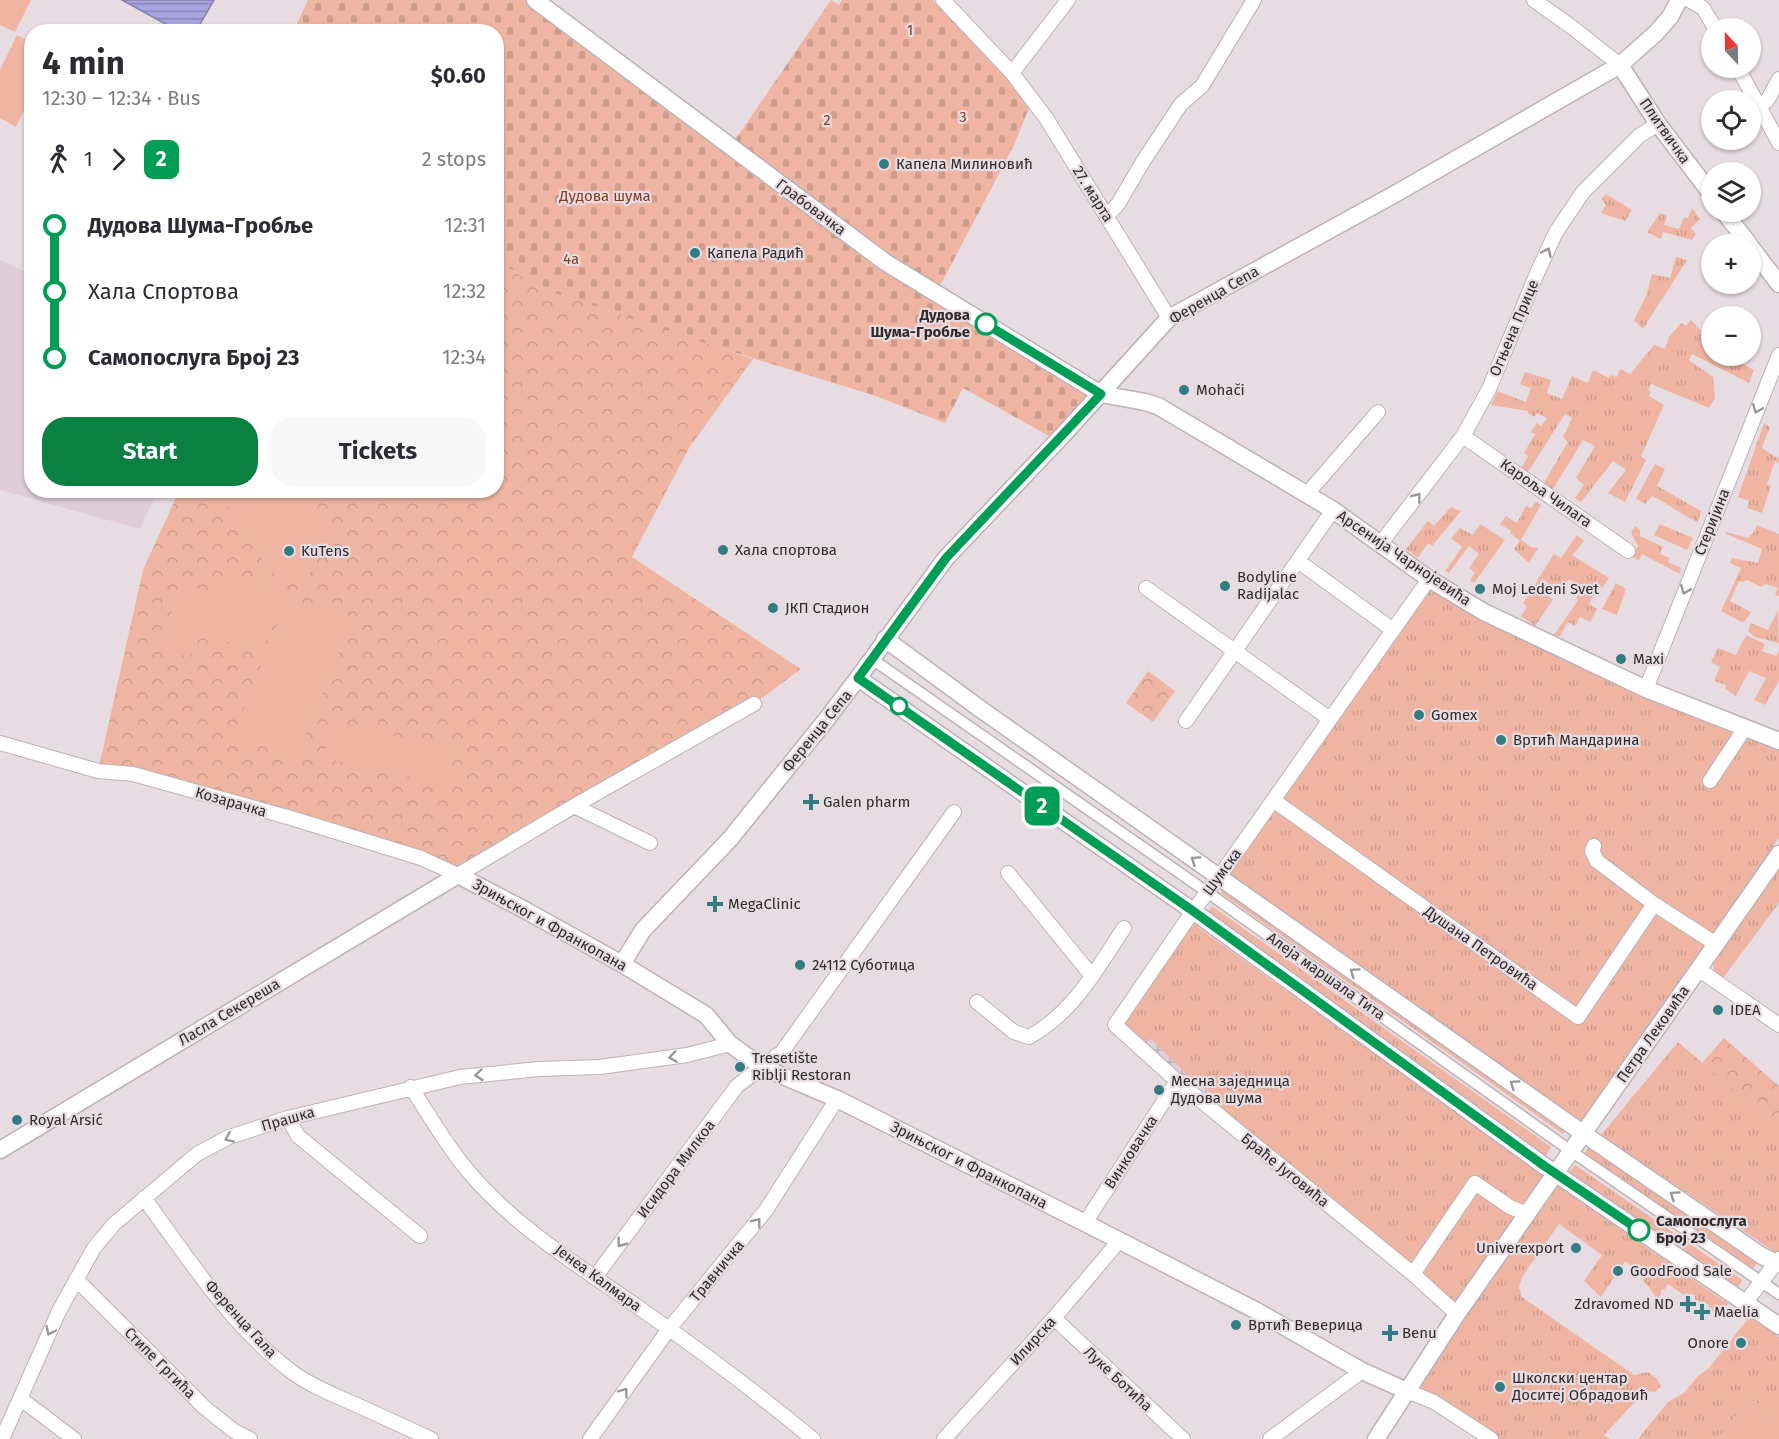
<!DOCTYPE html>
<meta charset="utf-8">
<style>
:root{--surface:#fff;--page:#f7f7f7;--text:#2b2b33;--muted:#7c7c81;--accent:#0b8043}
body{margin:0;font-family:"Fira Sans",sans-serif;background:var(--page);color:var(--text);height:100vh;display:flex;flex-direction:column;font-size:22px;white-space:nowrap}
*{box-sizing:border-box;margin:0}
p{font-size:20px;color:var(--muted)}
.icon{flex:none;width:33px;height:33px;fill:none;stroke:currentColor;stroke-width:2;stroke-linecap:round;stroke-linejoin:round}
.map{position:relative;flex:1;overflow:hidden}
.side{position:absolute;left:24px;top:24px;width:480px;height:474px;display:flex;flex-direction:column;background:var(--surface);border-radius:24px;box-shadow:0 2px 4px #0004}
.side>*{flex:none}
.badge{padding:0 12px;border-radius:9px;font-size:21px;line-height:39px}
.needle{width:39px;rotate:338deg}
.tools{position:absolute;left:1701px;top:18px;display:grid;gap:12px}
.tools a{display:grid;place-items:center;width:60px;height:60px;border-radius:50%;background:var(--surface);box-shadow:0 2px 4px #0004;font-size:30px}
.map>.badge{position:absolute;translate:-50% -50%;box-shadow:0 0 0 3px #fff}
.legs{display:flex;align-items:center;gap:9px;height:66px;padding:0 18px;font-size:20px}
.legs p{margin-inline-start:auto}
.head{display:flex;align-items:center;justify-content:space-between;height:102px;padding:0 18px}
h1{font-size:33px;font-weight:700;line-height:45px}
.action{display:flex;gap:12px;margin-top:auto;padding:12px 18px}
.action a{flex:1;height:69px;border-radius:24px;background:var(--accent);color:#fff;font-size:24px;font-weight:700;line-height:69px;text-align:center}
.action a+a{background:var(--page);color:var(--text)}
ul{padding:0 18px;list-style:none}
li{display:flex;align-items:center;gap:21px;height:66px;font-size:22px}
li i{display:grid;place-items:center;width:9px;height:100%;margin:0 8px;background:currentColor}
li i::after{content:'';width:15px;height:15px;margin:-8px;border:4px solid;border-radius:50%;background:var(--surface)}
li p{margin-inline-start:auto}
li:first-child i{background:linear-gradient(#0000 50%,currentColor 0)}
li:last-child i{background:linear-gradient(currentColor 50%,#0000 0)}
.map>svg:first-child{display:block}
.built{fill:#dfced8}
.industrial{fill:url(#industrial-grid)}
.grass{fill:url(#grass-tufts)}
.cemetery{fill:url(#cemetery-stones)}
.park{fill:url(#park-crowns)}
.pitch{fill:#efb5a2}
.water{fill:url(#water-rules);stroke:#8480aa;stroke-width:1.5}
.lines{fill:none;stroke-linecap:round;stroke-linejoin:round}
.pedestrian-casing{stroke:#bcb2b7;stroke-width:13}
.minor-casing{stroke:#bcb2b7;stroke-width:16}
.tertiary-casing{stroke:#bcb2b7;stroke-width:19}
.pedestrian{stroke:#fff;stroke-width:10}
.minor{stroke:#fff;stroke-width:14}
.tertiary{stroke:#fff;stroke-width:16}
.oneway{stroke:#989696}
.line-1-casing{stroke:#fff;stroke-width:14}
.line-1{stroke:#009d57;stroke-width:9}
.poi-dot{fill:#347c83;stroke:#e7dce2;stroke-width:2}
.stop-1-dot{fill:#fff;stroke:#009d57;stroke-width:3}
.labels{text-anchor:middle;stroke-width:4.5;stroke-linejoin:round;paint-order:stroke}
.park-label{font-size:15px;fill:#883a1e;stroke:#e7dce2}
.street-label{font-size:15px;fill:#302c2e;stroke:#e7dce2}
.poi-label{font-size:15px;fill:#302c2e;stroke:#e7dce2;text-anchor:start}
.stop-label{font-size:15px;font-weight:bold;fill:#302c2e;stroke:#e7dce2;text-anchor:end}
</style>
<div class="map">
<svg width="1779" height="1439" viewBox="0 0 1779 1439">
<defs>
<pattern id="industrial-grid" width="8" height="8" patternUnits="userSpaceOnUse" patternTransform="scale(1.5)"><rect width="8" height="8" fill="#dfced8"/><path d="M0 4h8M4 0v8" fill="none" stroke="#c0b1ba"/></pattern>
<pattern id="grass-tufts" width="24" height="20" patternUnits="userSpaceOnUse" patternTransform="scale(1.5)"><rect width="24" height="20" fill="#efb5a2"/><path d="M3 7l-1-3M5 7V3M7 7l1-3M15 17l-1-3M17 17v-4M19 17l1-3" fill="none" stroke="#cd9c8c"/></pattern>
<pattern id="cemetery-stones" width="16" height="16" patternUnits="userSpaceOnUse" patternTransform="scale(1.5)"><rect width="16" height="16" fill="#efb5a2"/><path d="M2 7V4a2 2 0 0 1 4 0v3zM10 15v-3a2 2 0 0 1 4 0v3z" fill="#cd9c8c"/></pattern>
<pattern id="park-crowns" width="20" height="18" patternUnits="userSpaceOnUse" patternTransform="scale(1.5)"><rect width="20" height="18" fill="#efb5a2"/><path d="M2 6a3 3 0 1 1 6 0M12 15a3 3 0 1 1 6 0" fill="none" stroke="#cd9c8c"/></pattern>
<pattern id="water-rules" width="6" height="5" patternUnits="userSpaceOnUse" patternTransform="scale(1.5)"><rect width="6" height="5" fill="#a8a4df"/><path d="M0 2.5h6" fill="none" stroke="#8986b5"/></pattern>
</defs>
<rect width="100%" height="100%" fill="#e7dce2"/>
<path class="built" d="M0,260L31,274L32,490L157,491L140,529L0,490Z"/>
<path class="industrial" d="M1151,1039L1185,1072L1225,1103L1220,1111L1143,1044Z"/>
<path class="grass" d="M1606,194L1632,210L1625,221L1601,213L1606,205L1601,199Z
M1692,208L1700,219L1691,228L1696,234L1692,240L1663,232L1661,239L1647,232L1660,213L1667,216L1664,225L1679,229L1684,217L1688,218Z
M1676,257L1687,260L1643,329L1634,320L1646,296L1652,274L1670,278Z
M1691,320L1708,338L1706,340L1711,345L1712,356H1729L1754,370L1749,383L1692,354L1689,360L1713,377L1715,398L1709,408L1651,384L1648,390L1651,392L1649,396L1664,405L1641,456L1646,460L1625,502L1608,493L1626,470L1613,461L1581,502L1575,498L1584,485L1576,478L1595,446L1583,440L1553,489L1551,491L1542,486L1568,442L1563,437L1572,418L1565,414L1526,475L1520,471L1528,456L1524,453L1535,434L1531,432L1537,423L1541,426L1547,418L1537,413L1534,417L1528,413V411L1491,405L1497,391L1526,402L1531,388L1520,384L1525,372L1551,380L1547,393L1562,399L1572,376L1588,383L1593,370L1609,378L1610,375L1617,377L1620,369L1630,374L1654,345L1665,349L1669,337L1681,323L1686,326Z
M1764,423L1770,427L1762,448L1777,458L1779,457V463L1775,461L1767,484L1771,486L1762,513L1747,508L1749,501L1738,497Z
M1655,464L1665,469L1657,486L1701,511L1698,522C1681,515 1669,504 1652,496L1645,504L1636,498Z
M1536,502L1541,505L1521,540L1531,547L1538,548L1529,563L1514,549L1520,541L1510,533L1511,531L1500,524L1506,516L1517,523L1526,506L1531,508Z
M1451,507L1461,511L1432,546L1428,543L1418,558L1406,549L1428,521L1434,526Z
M1480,524L1505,540L1474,583L1470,580L1475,573L1469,568L1479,554L1469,546L1449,573L1445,571L1462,547L1451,538L1460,528L1473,535Z
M1660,524L1693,538L1687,550L1654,535Z
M1757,525L1779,534V596L1775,595L1778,588L1766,584L1761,587L1747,580L1743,582L1739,581L1730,601L1751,612L1745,621L1742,622L1721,611L1741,568L1730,563L1732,558L1758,563L1762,549L1726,534V532L1748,538L1754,532Z
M1635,526L1640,530V536L1663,547L1660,554L1669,558L1668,562L1681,568L1680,574L1642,554L1639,560L1632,557L1638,546L1631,533Z
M1577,535L1584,541L1572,555L1609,578L1602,588L1598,586L1589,604L1597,609L1590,622L1580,617L1575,626L1568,622L1560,636L1554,635L1578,600L1576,598L1583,587L1569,579L1558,592L1543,579L1539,586L1553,600L1535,626L1521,616L1527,607L1523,603L1554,554L1561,558Z
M1430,583L1779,745V838L1579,1127L1571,1122L1574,1117L1234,877L1229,880L1224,877Z
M1616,583L1626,589L1617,615L1602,609Z
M1778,610L1779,643L1755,637L1748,631L1751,623L1768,630Z
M1746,635L1765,644L1762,651L1776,656L1779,651V681L1765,705L1754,700L1766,678L1749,671L1736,696L1725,689L1726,685L1714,681L1720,667L1711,662L1718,648L1736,655Z
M1779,867V903L1723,978L1714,972L1713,961Z
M1226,886L1569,1126L1563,1134L1221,893Z
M1212,906L1551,1147L1544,1159L1552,1165L1453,1304L1220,1111L1224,1103L1185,1072L1151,1039L1143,1044L1119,1024L1194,915L1202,921L1199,928L1533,1168L1205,915Z
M1678,1042L1779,1129V1252L1773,1253L1772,1250L1601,1135Z
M1592,1142L1759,1260L1752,1270L1585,1153Z
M1575,1165L1741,1279L1742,1281L1736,1290L1566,1177Z
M1555,1184L1724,1301L1729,1296L1733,1297L1720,1315L1710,1309L1708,1304H1704L1700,1301L1698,1303L1695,1301V1295H1691L1686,1293L1684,1295L1668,1284L1665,1289L1661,1290V1294L1657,1299L1649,1287L1644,1282L1639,1271L1625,1261L1601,1297L1584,1281L1602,1255L1559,1224L1522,1277L1519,1287L1522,1297L1634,1375L1648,1372L1657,1379L1661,1386L1655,1392L1645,1391L1604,1435L1610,1439H1500L1439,1399L1414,1388Z
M1746,1306L1757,1313L1753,1319L1779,1337V1439H1638L1668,1402L1684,1393L1698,1376L1708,1369L1747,1320L1739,1315Z"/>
<path class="cemetery" d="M308,0H525L700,132L1093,395L1058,441L963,388L945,423L873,395L700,342L539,288L497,260L496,32H293Z
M831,0L839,5L842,0H933L1002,72L1029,108L1013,147L940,286L887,253L735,140Z"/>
<path class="park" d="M497,260L539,288L753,359L689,448L632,557L801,669L754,704L458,875L421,858L98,771L143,570L179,491L496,490Z
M1148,671L1175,691L1153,722L1126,703Z
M1724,1038L1779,1086V1130L1702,1063Z"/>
<path class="pitch" d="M0,0H31L15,32L0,25Z
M17,35L31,42V97L16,127L0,118V70Z
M218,491H302L329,532L303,586L270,571Z
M227,570L286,594L260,655L201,631L190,658L158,645L183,583L216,596Z
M288,597L351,622L296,759L234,734Z
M332,723L455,749L447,785L324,758Z
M1750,1398L1779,1419V1439H1717Z"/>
<path class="water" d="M122,0H214L196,31H178Z"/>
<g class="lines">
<g class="pedestrian-casing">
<path id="pedestrian" d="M872,659L1207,892L1571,1151L1779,1294"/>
</g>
<g class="minor-casing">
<path id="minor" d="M943,0L1012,73L1046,118L1169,318
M1534,0L1573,28L1620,65
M1689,0L1703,8L1715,28
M1738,68L1779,143
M1012,73L1068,0
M1760,105L1767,101L1779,79
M1107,216L1118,204L1144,160L1181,104L1202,86L1254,0
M1463,436L1628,551
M1306,495L1378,412
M1381,543L1463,436L1489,389L1538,271L1556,232L1583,192L1639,136L1658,124
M1298,561L1393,630
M1429,579L1219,877L1193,911L1115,1025L1177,1081L1413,1274L1457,1314
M1146,588L1330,719
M1646,689L1779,355
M1186,721L1333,510
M0,743L98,771L133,774L291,818L421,858L458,875L574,806L754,704
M1710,781L1745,728
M1273,800L1578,1017L1654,904
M574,806L650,843
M1594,846L1592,851L1597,861L1654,904L1716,944
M1008,873L1092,976
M1698,969L1779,1025
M977,1002L1014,1032L1029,1037C1074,1012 1096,970 1124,928
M411,1087C429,1115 446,1145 468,1171C513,1225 577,1265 635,1305C696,1347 756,1392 813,1439
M288,1118L298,1136L420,1236
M144,1198C188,1258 231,1326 292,1372C309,1385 332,1394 352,1403C379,1415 405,1427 431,1439
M1085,1223L1177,1081
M1413,1274L1475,1183L1510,1207L1527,1214
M595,1277L737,1086L782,1052L954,812
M76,1279L205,1408L234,1431L250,1439
M1745,1303L1779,1259
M1054,1318L1183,1439
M1407,1391L1434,1402L1491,1439
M21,1399L74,1439
M2,1439L59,1311L94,1248L114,1224L197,1154L229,1137L288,1118L460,1077L539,1069L600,1067L687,1055L730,1044
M590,1439L669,1329L766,1210L837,1099
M944,1439L1054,1318L1119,1241
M1270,1439L1362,1371"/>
</g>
<g class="tertiary-casing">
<path id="tertiary" d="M535,0L885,262L1101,394L1145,402L1158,406L1333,510L1429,579L1484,612L1646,689L1779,741
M1620,65L1658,124L1712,195
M1724,212L1749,244
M1750,246L1779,284
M885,639L979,708L1584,1134L1762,1256L1779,1264
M858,678L1193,911L1543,1165L1779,1326
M622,964L643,930L730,839L826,720L858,678L946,558L1062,436L1169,318L1395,194L1620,65L1656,33L1670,17L1679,0
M0,1150L458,875L523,909L622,964L706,1015L730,1044L762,1067L837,1099L1085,1223L1255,1310L1362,1371L1407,1391
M1376,1439L1457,1314L1779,854"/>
</g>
<use href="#pedestrian" class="pedestrian"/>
<use href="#minor" class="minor"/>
<use href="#tertiary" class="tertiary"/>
</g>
<defs><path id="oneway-chevron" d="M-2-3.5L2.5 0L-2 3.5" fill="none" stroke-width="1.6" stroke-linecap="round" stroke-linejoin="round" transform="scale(1.5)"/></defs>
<g class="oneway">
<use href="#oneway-chevron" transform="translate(1547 252) rotate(-65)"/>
<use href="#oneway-chevron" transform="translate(1757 409) rotate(112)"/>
<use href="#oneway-chevron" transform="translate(1417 497) rotate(-52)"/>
<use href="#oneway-chevron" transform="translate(1685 590) rotate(112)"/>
<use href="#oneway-chevron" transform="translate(1195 860) rotate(-145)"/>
<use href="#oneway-chevron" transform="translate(1354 972) rotate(-145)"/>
<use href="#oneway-chevron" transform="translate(673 1057) rotate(172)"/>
<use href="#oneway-chevron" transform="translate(479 1075) rotate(174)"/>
<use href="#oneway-chevron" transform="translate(1514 1084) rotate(-145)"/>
<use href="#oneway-chevron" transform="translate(229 1138) rotate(157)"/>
<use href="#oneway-chevron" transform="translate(1674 1195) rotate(-146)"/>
<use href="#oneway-chevron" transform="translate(757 1222) rotate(-52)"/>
<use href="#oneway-chevron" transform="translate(621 1243) rotate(127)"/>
<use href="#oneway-chevron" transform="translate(50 1331) rotate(115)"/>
<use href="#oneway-chevron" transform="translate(624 1392) rotate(-54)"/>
</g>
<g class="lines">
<g class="line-1-casing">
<path id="line-1" d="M986,324L1101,394L946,558L858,678L1193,911L1543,1165L1639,1230"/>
</g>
<use href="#line-1" class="line-1"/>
</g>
<g class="poi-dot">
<circle cx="884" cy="164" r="6"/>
<circle cx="695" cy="253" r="6"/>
<circle cx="1184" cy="390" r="6"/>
<circle cx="723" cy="550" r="6"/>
<circle cx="289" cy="551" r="6"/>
<circle cx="1225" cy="586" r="6"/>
<circle cx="1480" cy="589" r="6"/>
<circle cx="773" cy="608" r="6"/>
<circle cx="1621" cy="659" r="6"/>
<circle cx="1419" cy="715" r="6"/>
<circle cx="1501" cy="740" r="6"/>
<path d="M808 793h6v6h6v6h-6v6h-6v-6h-6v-6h6z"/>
<path d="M712 895h6v6h6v6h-6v6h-6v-6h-6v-6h6z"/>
<circle cx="800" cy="965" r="6"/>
<circle cx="1718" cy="1010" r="6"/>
<circle cx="740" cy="1067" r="6"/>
<circle cx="1159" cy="1090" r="6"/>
<circle cx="17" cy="1120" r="6"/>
<circle cx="1576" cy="1248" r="6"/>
<circle cx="1618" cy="1271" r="6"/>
<path d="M1685 1295h6v6h6v6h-6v6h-6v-6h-6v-6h6z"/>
<path d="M1699 1303h6v6h6v6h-6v6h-6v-6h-6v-6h6z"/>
<circle cx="1236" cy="1325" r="6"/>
<path d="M1387 1324h6v6h6v6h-6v6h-6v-6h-6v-6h6z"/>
<circle cx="1741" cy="1343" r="6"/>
<circle cx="1500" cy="1387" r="6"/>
</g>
<g class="stop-1-dot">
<circle cx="986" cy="324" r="10"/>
<circle cx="899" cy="706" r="8"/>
<circle cx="1639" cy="1230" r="10"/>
</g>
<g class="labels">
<g class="park-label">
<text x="910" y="35">1</text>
<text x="963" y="122">3</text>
<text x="827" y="125">2</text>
<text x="605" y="201">Дудова шума</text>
<text x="571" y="264">4a</text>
</g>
<g class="street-label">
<text transform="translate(1665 131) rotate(55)" y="5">Плитвичка</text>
<text transform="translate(1093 194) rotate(58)" y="5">27. марта</text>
<text transform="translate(811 207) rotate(37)" y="5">Грабовачка</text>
<text transform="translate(1214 295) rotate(-30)" y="5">Ференца Сепа</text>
<text transform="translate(1514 328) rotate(-67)" y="5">Огњена Прице</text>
<text transform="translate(1546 493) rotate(35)" y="5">Кароља Чилага</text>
<text transform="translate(1712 522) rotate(-68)" y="5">Стеријина</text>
<text transform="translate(1404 558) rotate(34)" y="5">Арсенија Чарнојевића</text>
<text transform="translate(817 731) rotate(-51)" y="5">Ференца Сепа</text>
<text transform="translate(231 802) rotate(16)" y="5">Козарачка</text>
<text transform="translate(1222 872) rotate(-54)" y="5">Шумска</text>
<text transform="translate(550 925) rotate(29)" y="5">Зрињског и Франкопана</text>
<text transform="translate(1481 948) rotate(35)" y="5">Душана Петровића</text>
<text transform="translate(1326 976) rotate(35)" y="5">Алеја маршала Тита</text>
<text transform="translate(229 1012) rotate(-31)" y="5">Ласла Секереша</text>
<text transform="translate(1653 1034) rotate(-55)" y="5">Петра Лековића</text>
<text transform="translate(288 1119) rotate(-16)" y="5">Прашка</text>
<text transform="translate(1131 1152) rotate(-57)" y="5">Винковачка</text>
<text transform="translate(969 1165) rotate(27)" y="5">Зрињског и Франкопана</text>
<text transform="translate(676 1169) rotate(-53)" y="5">Исидора Милкоа</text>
<text transform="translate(1285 1170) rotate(39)" y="5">Браће Југовића</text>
<text transform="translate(717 1271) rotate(-50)" y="5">Травничка</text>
<text transform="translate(598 1278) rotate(36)" y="5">Јенеа Калмара</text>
<text transform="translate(241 1319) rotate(48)" y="5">Ференца Гала</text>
<text transform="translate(1033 1341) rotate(-48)" y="5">Илирска</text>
<text transform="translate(160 1363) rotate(45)" y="5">Стипе Гргића</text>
<text transform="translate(1118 1379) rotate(43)" y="5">Луке Ботића</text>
</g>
<g class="poi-label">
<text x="896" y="169">Капела Милиновић</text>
<text x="707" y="258">Капела Радић</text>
<text x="1196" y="395">Mohači</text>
<text x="735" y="555">Хала спортова</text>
<text x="301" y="556">KuTens</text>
<text x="1237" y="582">Bodyline<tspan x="1237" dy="17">Radijalac</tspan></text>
<text x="1492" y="594">Moj Ledeni Svet</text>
<text x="785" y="613">ЈКП Стадион</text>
<text x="1633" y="664">Maxi</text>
<text x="1431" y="720">Gomex</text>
<text x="1513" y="745">Вртић Мандарина</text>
<text x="823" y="807">Galen pharm</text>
<text x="728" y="909">MegaClinic</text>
<text x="812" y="970">24112 Суботица</text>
<text x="1730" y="1015">IDEA</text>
<text x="752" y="1063">Tresetište<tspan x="752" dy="17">Riblji Restoran</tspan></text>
<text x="1171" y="1086">Месна заједница<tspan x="1171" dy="17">Дудова шума</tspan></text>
<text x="29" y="1125">Royal Arsić</text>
<text x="1564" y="1253" text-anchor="end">Univerexport</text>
<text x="1630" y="1276">GoodFood Sale</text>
<text x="1674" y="1309" text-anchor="end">Zdravomed ND</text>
<text x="1714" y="1317">Maelia</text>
<text x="1248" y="1330">Вртић Веверица</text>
<text x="1402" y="1338">Benu</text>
<text x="1729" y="1348" text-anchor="end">Onore</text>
<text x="1512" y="1383">Школски центар<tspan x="1512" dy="17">Доситеј Обрадовић</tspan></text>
</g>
<g class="stop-label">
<text x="970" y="320">Дудова<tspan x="970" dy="17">Шума-Гробље</tspan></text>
<text x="1656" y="1226" text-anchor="start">Самопослуга<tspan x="1656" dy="17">Број 23</tspan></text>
</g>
</g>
</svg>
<div class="tools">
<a><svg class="needle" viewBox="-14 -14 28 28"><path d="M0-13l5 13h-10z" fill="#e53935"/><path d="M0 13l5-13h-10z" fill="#7c7c81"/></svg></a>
<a><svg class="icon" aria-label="locate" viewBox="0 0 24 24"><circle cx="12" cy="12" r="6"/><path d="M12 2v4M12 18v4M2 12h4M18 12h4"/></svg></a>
<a><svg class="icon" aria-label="layers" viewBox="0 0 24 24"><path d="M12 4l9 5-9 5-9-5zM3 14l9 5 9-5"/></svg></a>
<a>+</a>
<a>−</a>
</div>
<b class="badge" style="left:1042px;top:806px;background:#009d57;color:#fff">2</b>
<section class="side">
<div class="head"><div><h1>4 min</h1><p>12:30 – 12:34 · Bus</p></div><b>$0.60</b></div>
<div class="legs"><svg class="icon" aria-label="walk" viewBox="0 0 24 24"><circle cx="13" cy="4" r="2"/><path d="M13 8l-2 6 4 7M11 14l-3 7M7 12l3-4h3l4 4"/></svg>1<svg class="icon" aria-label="forward" viewBox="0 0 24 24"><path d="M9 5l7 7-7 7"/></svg><b class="badge" style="background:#009d57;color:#fff">2</b><p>2 stops</p></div>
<ul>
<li><i style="color:#009d57"></i><b>Дудова Шума-Гробље</b><p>12:31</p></li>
<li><i style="color:#009d57"></i><span>Хала Спортова</span><p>12:32</p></li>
<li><i style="color:#009d57"></i><b>Самопослуга Број 23</b><p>12:34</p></li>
</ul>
<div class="action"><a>Start</a><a>Tickets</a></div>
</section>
</div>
